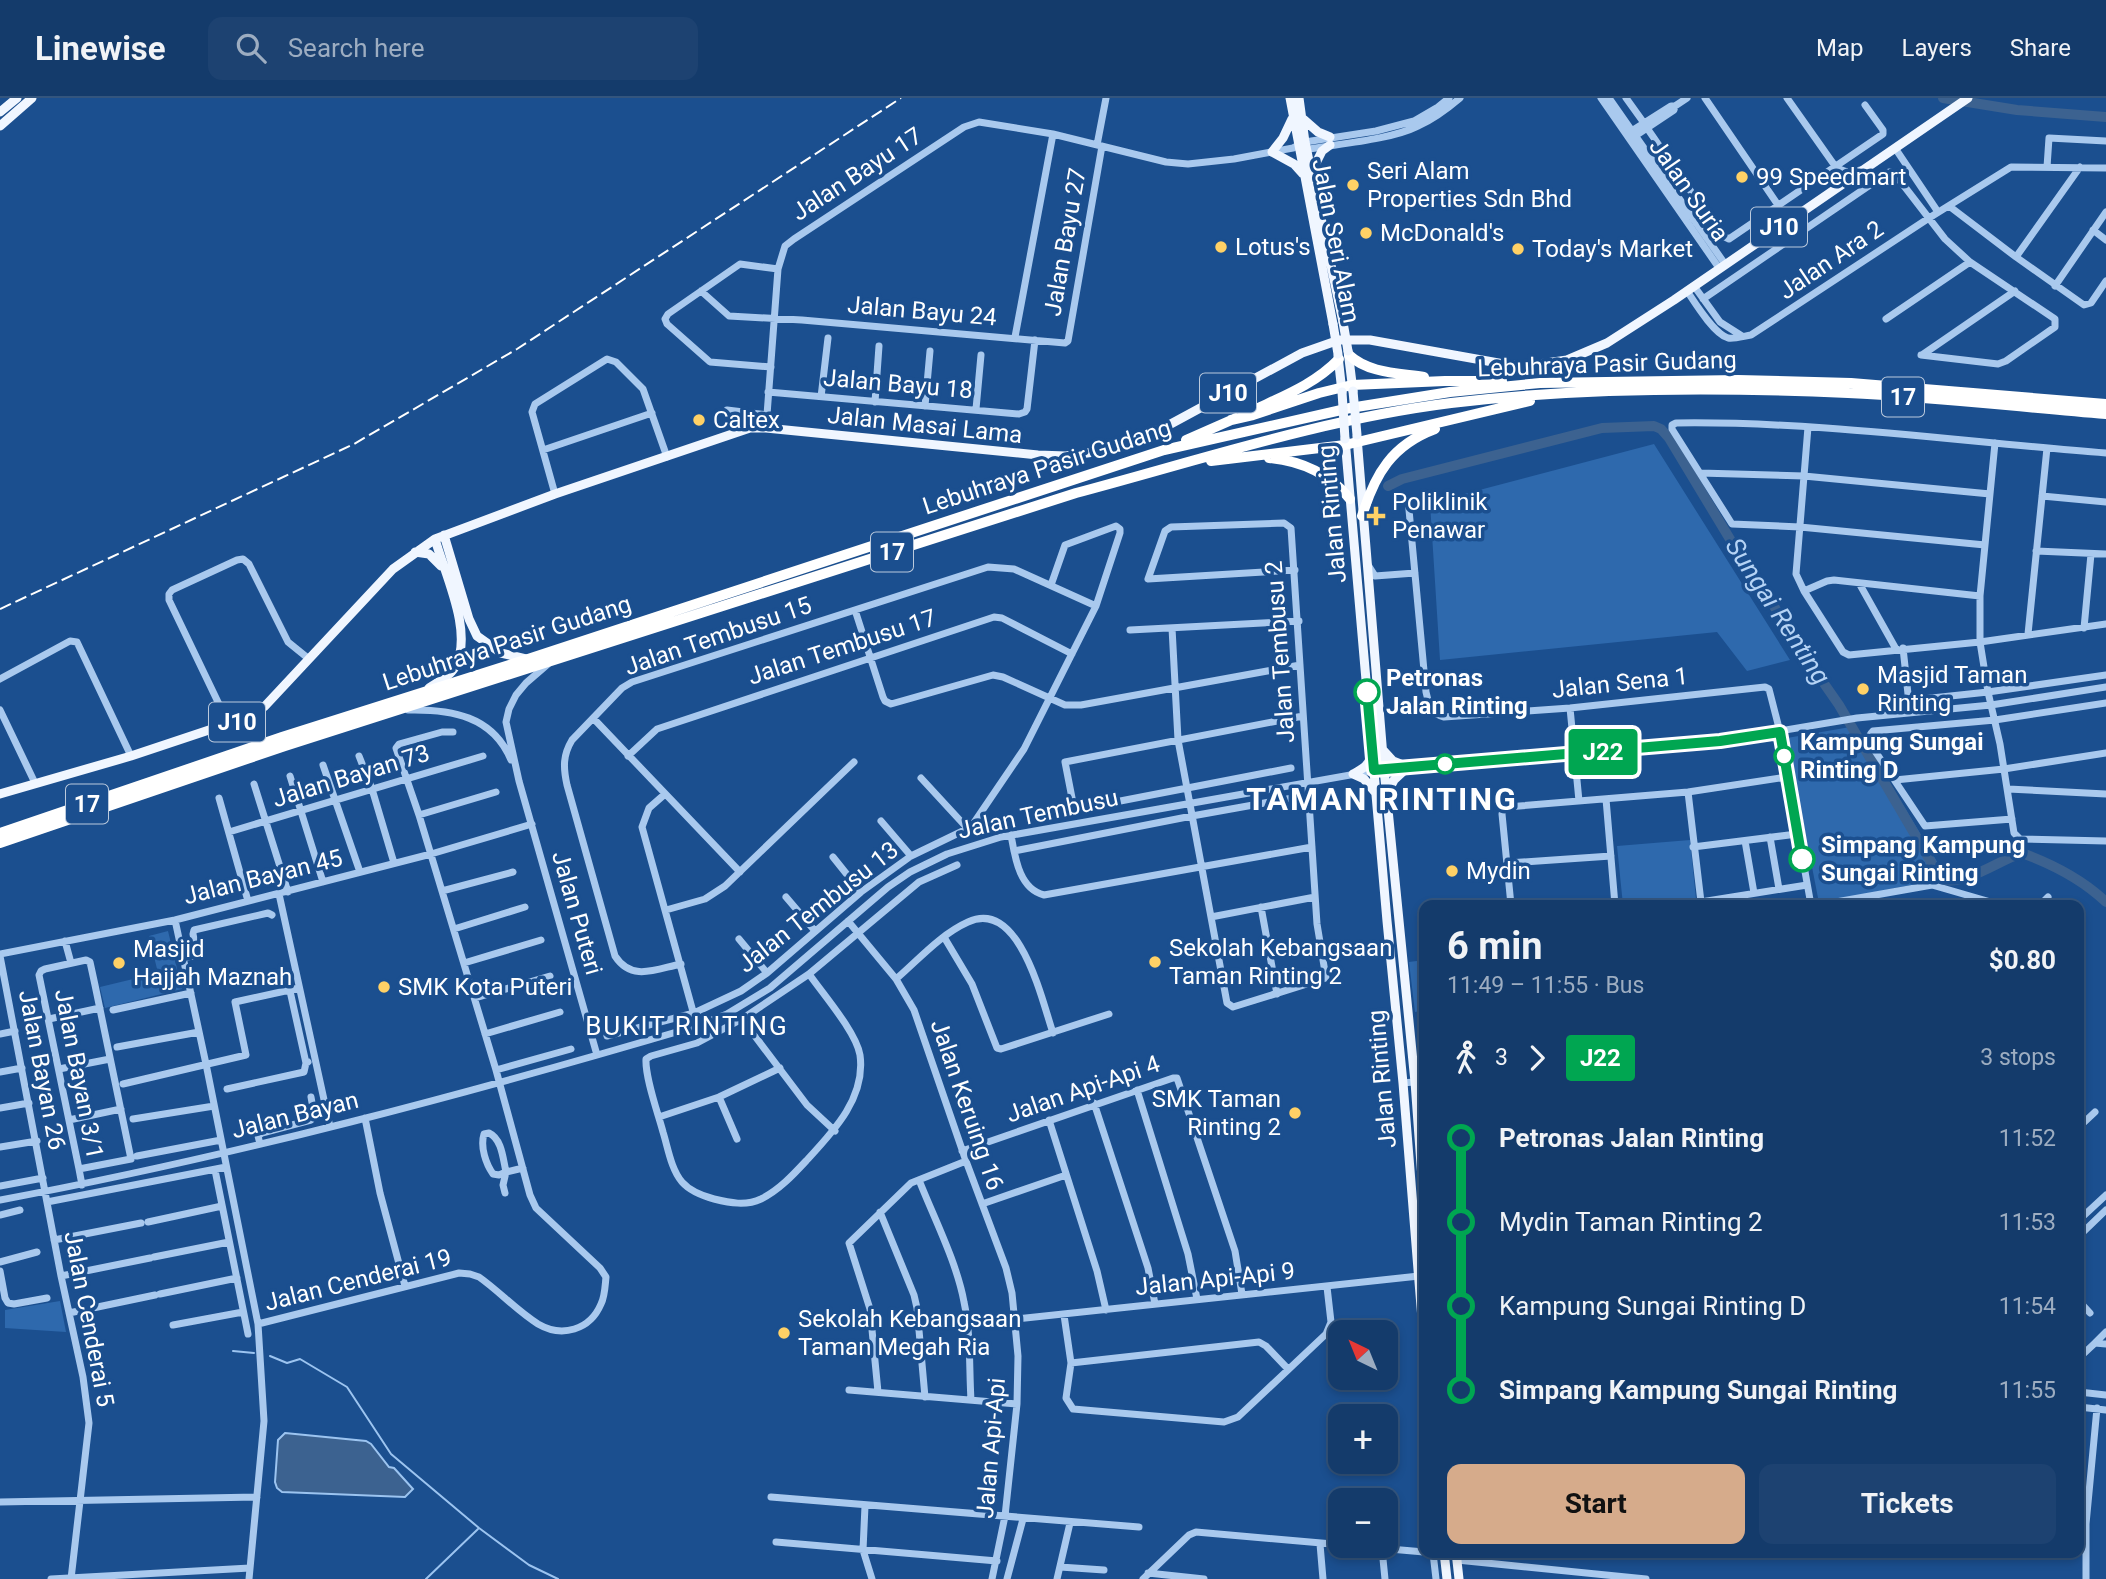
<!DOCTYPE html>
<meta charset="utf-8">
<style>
:root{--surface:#143b6b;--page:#1d4271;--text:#f1f3f6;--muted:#9dadc1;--line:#33557e;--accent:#d6ab8b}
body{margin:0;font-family:Roboto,sans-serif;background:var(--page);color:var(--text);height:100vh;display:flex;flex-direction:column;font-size:26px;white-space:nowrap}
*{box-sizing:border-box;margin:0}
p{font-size:23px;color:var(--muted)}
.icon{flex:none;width:38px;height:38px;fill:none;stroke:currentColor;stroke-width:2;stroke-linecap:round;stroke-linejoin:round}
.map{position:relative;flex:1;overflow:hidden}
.drawer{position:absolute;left:1419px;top:802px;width:665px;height:658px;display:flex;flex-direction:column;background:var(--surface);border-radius:14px;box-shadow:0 4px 10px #0003,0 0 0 2px var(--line)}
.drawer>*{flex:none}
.badge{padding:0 14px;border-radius:5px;font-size:24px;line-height:46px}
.needle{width:46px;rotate:317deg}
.controls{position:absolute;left:1328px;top:1222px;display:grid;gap:14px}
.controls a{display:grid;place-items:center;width:70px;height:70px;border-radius:14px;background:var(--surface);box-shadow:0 4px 10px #0003,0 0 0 2px var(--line);font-size:35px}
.map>.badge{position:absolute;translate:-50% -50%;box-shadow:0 0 0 4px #fff}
.legs{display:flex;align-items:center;gap:10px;height:77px;padding:0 28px;font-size:23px}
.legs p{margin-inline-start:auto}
.head{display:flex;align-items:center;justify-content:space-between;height:119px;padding:0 28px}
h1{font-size:38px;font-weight:700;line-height:52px}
.primary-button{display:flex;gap:14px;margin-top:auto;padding:14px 28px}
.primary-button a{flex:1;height:80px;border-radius:14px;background:var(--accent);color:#111;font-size:28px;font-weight:700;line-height:80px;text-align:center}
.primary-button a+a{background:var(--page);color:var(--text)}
ul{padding:0 28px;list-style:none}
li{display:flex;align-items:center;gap:24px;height:84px;font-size:26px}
li i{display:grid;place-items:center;width:10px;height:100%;margin:0 9px;background:currentColor}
li i::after{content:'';width:18px;height:18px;margin:-9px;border:5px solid;border-radius:50%;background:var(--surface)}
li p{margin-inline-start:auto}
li:first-child i{background:linear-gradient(#0000 50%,currentColor 0)}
li:last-child i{background:linear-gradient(currentColor 50%,#0000 0)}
header{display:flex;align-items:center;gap:42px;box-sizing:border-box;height:98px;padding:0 35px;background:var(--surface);border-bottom:2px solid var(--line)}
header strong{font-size:33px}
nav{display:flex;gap:38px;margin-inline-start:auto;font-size:24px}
.search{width:490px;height:63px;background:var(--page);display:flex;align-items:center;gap:18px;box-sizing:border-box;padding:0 24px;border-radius:14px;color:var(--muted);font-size:26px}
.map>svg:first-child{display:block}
.green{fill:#2e69ad}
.water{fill:#3c6290;stroke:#9cc4f0;stroke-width:2}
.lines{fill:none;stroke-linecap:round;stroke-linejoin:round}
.stream{stroke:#9cc4f0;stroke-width:2}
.river{stroke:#3c6290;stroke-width:10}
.minor{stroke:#a9c9ee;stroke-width:7}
.major{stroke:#f0f6ff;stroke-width:9}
.highway{stroke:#fff;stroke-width:10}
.rail{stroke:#fff;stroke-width:2;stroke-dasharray:12 5;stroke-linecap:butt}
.major-bridge{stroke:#f0f6ff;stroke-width:9}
.line-1-casing{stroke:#fff;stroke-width:16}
.line-1{stroke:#00a651;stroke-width:10}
.poi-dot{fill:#ffd166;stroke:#1b4f8f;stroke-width:2.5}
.stop-1-dot{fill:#fff;stroke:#00a651;stroke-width:3.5}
.labels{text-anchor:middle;stroke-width:7;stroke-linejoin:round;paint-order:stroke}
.shield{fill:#1b4f8f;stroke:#bbcadd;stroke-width:2}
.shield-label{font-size:23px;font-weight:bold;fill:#fff}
.poi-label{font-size:24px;fill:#fff;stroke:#1b4f8f;text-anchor:start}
.street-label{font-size:24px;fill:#fff;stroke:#1b4f8f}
.stop-label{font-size:24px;font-weight:bold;fill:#fff;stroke:#1b4f8f;text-anchor:start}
.water-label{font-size:26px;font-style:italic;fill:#b5d3f5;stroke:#1b4f8f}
.neighbourhood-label{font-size:26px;letter-spacing:2px;fill:#fff;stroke:#1b4f8f}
.district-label{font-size:32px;font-weight:bold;letter-spacing:2px;fill:#fff;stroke:#1b4f8f}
</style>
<header>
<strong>Linewise</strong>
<div class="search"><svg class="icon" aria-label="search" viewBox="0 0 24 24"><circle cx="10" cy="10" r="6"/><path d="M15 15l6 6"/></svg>Search here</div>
<nav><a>Map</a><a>Layers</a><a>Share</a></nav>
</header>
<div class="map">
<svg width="2106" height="1481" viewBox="0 0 2106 1481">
<rect width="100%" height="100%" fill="#1b4f8f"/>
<path class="green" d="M1654,346L1790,562L1747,573L1717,534L1440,562L1430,405Z
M1856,628L1942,772L1921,785L1819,805L1787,640Z
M1690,742L1696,801L1644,807H1623L1617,748Z
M168,833L182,891L105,910L100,889L158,875L149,838Z
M1424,862V912L1415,914L1409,864Z
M60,1203L66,1234L5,1230V1212Z"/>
<path class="water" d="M285,1335L366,1343L371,1346L389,1369L394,1370L413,1391L405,1399L282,1394L277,1390L275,1384L278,1342Z"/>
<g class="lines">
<path class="stream" d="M233,1253L254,1255
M270,1258L287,1265L300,1261L347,1289L391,1356L479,1430L529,1467L558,1481
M426,1481L478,1431"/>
<path class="river" d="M1943,0L2017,12L2106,19
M1388,388L1402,381L1602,330L1654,328L1661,331L1669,340L1751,476L1766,495L1800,551L1839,607L1941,781C1964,789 1999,762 2022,755C2052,766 2083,782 2106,804"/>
<path class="minor" d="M1601,0L1719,170
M1609,0L1725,166
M1626,0L1644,25
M1705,0L1778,107
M1787,0L1835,68C1845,75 1850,75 1861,72
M1647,30L1721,137L1729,141L1883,36V32L1865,7
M1630,34L1671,8H1675L1687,0
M1632,40L1674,12L1675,8
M1097,47L1106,0
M1895,50L1938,114
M1304,52C1336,46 1390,42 1418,28C1434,21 1447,11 1460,0
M2047,69L2049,40L2106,43
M1949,108L2016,159L2084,207L2091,205L2106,183
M2093,132L2106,142
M2016,159L2080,69
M1694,188L1720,224L1742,238
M2055,188L2106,114
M701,193L729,218L802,222L1065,245L1068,243L1102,48
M1687,193C1695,205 1714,236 1728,240C1735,241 1744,238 1751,237L1929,120L2011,69L2106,70
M1703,201L1889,74L1894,75L1945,141L1970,164L2055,221V229L2006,263L1998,266L1921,257
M1886,221L1970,164
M1015,239L1053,36
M1922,257L2015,193
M771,269L710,264L667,226L665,221L668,216L740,166L778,171
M768,294L1019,316L1025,314L1027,311L1035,242
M821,299L828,240
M875,304L879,248
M925,308L930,253
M976,311L981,257
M727,312L767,317
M1808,329L1796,476L1804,493L1843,554L1849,557L1980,544L2106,526
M766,330L778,171L785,148L794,141L964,29L979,24L1053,36L1166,64L1188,66L1234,61L1293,50L1305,44L1376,33L1414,23L1438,9L1449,0
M1995,345L1980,498V544L1988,594L2000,646L2014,735L2020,741L2106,743
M543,352L652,315
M1700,375L1804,378L1990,396
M555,396L532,314L535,306L607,261L616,264L643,291L667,359
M2042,398L2106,404
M1408,401L1426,594C1429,607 1431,616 1444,619L1570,610L1765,589L1769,591L1780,634L1811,807
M1985,447L1800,429L1732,426L1672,331V327L1676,325C1819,323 1963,344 2106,355
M2036,453L2106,456
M1368,467L1375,478L1415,475
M1859,485L1896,551
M1804,493L1827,483L1834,482L1980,498
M855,512L883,599L885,603L891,606L993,577L1003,579L1065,607H1081L1300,567
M1172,530L1178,642L1227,905L1233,909L1326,880L1317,826L1291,430L1284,425L1171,429L1165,433L1148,481L1295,472
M2084,530L2091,456
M1130,532L1299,523
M2028,536L2047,350
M1903,550L1908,596L1909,601L1913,602L1988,594L2106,577
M548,566L526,585L516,597L509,611L506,624L519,683L597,957
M0,581L70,543L77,544L131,658
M1570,610L1579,703
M0,612L35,685
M408,612C451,611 493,618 511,662
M593,620L740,774
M229,627L169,502V496L172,492L237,462L243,461L249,466L288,544L309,561
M359,658L372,691L394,765
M628,658L657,631L994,519L1002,520L1072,556
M323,667L360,774
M1291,670L1079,711L1073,705L1065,664L1303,618
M290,678L323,784
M921,680L968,731
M1895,682L2004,671L2106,655
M254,686L288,794
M2008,691L2106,696
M1688,694L1701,804
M665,696L649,710L642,729L697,928
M219,700L248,803
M1606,701L1615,807
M419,717L496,694
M2012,721L1925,728L1871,647C1869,641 1868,638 1873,633L1995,622L2106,605
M881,723L911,758
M229,734L483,658
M1011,737C1015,759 1019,791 1044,797L1312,749
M1770,739L1779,791
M1745,743L1754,795
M1693,749L1797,736
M1014,753L1192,718L1298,699
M833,759L861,794
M1508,765L1611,758
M442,793L513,774
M279,796L330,1029
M786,799L815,833
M1511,807L1502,716L1503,712L1507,709L1688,694L1787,679
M1682,807L1807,787
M1819,807L1932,787L2001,807
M2040,807L2048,799
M1261,809L1277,896
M666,812L705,801L725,788L854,664
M1211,819L1315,799
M175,822L206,966L258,1226L264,1323L249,1481
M848,823L896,881L914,912L966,1063L1006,1170L1012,1195L1018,1258L1017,1306L1005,1418L992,1481
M454,831L525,809
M944,839L972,886L997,950L1001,951L1109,916
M739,841L767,875
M65,843L71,865
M0,856L175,822L431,756L532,726
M0,858L61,1178L83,1279L89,1325L71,1481
M183,860L197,857L193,836L194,832L268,815L272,817
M464,865L541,842
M681,866C656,871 632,884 615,858L567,687C563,669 563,657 572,642L622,590L632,584L988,469L1014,471L1096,508
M809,876C823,896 856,934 860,957C866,1000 833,1034 806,1063C793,1077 779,1092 761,1101C746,1108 730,1105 714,1101C703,1098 689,1092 682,1084C671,1071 668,1050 663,1034C658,1015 645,980 646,961L651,958L697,945L742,921L809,876L919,784L957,767
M896,881C918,862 941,836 968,824C1020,800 1042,903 1053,935
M290,893L306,965L308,964
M475,900L550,878
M113,912L191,895
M49,921L100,910
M742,921L807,1007L835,1033
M0,936L15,933
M485,936L560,914
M607,938L694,915L741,893L767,875L861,794L911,758L971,729L1024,651L1096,508L1120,435V431L1116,428L1065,447L1051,487
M117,949L199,934
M59,971L110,961
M496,972L571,951
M0,974L22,970
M1403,985L1424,983
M123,986L246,957L235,904L299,890
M227,991L304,974L306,965
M1137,992L1188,1156L1197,1201
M719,999L737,1041
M1094,1005L1148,1170L1155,1206
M0,1010L29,1005
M659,1019L719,999L780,970
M365,1020L380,1095L405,1188
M133,1021L214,1008
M69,1022L121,1011
M1049,1022L1097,1173L1106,1212
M2079,1029L2095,1014
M489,1035C502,1041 503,1061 506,1074L499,1077L493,1076C486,1066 480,1049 484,1036Z
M260,1046L258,1038L262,1035L311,1022L314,1016L311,999
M0,1049L37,1043
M962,1053L1173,980H1177L1235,1153L1242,1196
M137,1058L221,1042
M79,1071L131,1061L95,887L90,864L86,862L45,871L41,873L39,877L79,1071L82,1087
M215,1072L248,1236
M919,1082C934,1120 957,1165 964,1204C971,1236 969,1270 971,1302
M0,1088L43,1080
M505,1095L503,1087L506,1074L523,1070
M0,1102C235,1058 467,996 697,928L727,916L770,890L888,789L910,774L947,756L1001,739L1384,671L1720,643L1857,620L1991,607L2106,589
M47,1104L226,1069
M982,1106L1066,1077
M880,1114L914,1197L917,1210L925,1299
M0,1117L20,1112
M2079,1122L2106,1097
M148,1124L222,1108
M2079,1138L2106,1112
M54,1142L141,1125
M154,1159L229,1144
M0,1164L37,1154
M0,1173L5,1200L8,1205L14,1206L47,1200
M61,1178L150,1160
M160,1196L237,1180
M2079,1203L2090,1215
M69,1215L155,1197
M1064,1217L1071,1265L1066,1300L1073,1311L1224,1324L1238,1319L1326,1236L1331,1224L1327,1189
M1016,1221L1419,1178
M258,1226L459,1175L470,1176L479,1179C499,1193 517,1213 538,1226C562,1240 590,1232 601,1206C605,1198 605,1188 606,1179L600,1170L536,1110L530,1097L496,972L419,717L396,650L399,646L442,634H453
M173,1227L243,1214
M2095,1245L2106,1234
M2079,1260L2095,1245L2106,1246
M1071,1265L1259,1244L1266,1248L1288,1271
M849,1292L1017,1306
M878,1294L870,1211L849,1145L911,1085L966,1063
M2079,1294L2106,1297
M2079,1309L2106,1312
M771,1399L1139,1429
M0,1404L257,1399
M865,1408L863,1452L872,1481
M776,1444L997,1463
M1320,1446L1323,1481
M1382,1451L1385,1481
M1433,1455L1436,1481
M1457,1462L1646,1481
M1060,1469L1104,1472
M1148,1475L1204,1481
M51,1481L250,1470
M1007,1481L1023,1421
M1057,1481L1070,1425
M1143,1481L1189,1437L1196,1434L1424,1454
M2086,1481V1426L2097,1310"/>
<path class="major" d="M1290,0L1333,226
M1299,0L1305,44L1343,224
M0,14L17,0
M1302,20L1318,34L1330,39
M1292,21L1283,40L1272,54L1294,66L1303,76
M0,28L32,0
M1312,73L1322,53L1330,47
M1348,253L1353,293
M1338,258L1342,294
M1357,339L1384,671L1415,984L1424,1108
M1345,341L1387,823L1403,985L1424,1246
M444,437L469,521L477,538L501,555L526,561
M415,454L429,456L441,468
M429,590C438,584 450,578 455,569C474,535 445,477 435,441
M1383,652L1393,663L1408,669
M1353,676C1362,671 1368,669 1371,658
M1353,676L1364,681L1375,694
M1387,695L1394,682L1408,669
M0,696L131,658L251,618L265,608L393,471L435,441L555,396L750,330H766L1038,357L1066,358L1094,354L1130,343L1167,328L1302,255L1339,242H1370L1504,266L1525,268L1567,262L1607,245L1674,202L1968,0
M1444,1454L1447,1481
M1456,1454L1459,1481"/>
<path class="highway" d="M1349,257C1368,275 1398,275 1424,279
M1256,311C1286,297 1316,285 1339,261
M1231,322L1253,317L1319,295L1352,287L1445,283H1502
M1186,342L1236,320
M1269,360C1301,363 1329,375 1350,401
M1211,363L1345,347L1530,303
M1362,418C1375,376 1392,347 1435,331
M0,735L282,639L528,561L1164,352L1350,310L1450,294L1540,285L1738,282L1851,285L2106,306
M0,745L285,648L1076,395C1200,362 1323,321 1451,305C1583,289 1716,289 1848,295C1934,299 2020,309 2106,316"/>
<path class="rail" d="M0,511L354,346L517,251L901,0"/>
<path class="major-bridge" d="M1343,224L1348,253
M1333,226L1338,256
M1353,293L1357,337
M1342,294L1345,341"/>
</g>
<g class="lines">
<g class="line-1-casing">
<path id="line-1" d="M1367,594L1374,672L1720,643L1780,634L1802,761"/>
</g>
<use href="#line-1" class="line-1"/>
</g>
<g class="poi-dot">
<circle cx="1742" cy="79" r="7"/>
<circle cx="1353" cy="87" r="7"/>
<circle cx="1366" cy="135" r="7"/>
<circle cx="1221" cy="149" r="7"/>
<circle cx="1518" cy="151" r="7"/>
<circle cx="699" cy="322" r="7"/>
<path d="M1372.5 407.5h7v7h7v7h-7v7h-7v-7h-7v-7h7z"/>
<circle cx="1863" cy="591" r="7"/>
<circle cx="1452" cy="773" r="7"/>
<circle cx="1155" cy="864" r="7"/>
<circle cx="119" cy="865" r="7"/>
<circle cx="384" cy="889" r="7"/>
<circle cx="1295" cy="1015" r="7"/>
<circle cx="784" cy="1235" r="7"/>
</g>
<g class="stop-1-dot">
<circle cx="1367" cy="594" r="12"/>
<circle cx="1784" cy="658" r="9"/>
<circle cx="1445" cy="666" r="9"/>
<circle cx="1802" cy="761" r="12"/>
</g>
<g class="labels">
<g class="shield">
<rect x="1751" y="109.5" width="56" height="39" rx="5"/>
<rect x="1200" y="275.5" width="56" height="39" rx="5"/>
<rect x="1882" y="279.5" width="42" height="39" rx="5"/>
<rect x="871" y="434.5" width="42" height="39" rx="5"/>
<rect x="209" y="604.5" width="56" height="39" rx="5"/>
<rect x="66" y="686.5" width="42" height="39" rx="5"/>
</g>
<g class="shield-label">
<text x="1779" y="137">J10</text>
<text x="1228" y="303">J10</text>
<text x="1903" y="307">17</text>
<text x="892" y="462">17</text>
<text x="237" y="632">J10</text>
<text x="87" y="714">17</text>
</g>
<g class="poi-label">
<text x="1367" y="81">Seri Alam<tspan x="1367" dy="28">Properties Sdn Bhd</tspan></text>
<text x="1756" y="87">99 Speedmart</text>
<text x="1380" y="143">McDonald's</text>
<text x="1235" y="157">Lotus's</text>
<text x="1532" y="159">Today's Market</text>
<text x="713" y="330">Caltex</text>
<text x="1392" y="412">Poliklinik<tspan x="1392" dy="28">Penawar</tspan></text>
<text x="1877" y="585">Masjid Taman<tspan x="1877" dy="28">Rinting</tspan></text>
<text x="1466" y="781">Mydin</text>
<text x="1169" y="858">Sekolah Kebangsaan<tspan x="1169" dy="28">Taman Rinting 2</tspan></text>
<text x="133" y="859">Masjid<tspan x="133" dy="28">Hajjah Maznah</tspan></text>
<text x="398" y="897">SMK Kota Puteri</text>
<text x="1281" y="1009" text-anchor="end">SMK Taman<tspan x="1281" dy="28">Rinting 2</tspan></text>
<text x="798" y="1229">Sekolah Kebangsaan<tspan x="798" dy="28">Taman Megah Ria</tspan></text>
</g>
<g class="street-label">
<text transform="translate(857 76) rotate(-33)" y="8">Jalan Bayu 17</text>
<text transform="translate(1689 92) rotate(55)" y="8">Jalan Suria</text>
<text transform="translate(1336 143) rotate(79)" y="8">Jalan Seri Alam</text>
<text transform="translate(1065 144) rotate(-80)" y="8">Jalan Bayu 27</text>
<text transform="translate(1831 162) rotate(-34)" y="8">Jalan Ara 2</text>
<text transform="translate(922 213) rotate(5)" y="8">Jalan Bayu 24</text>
<text transform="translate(1607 266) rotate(-2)" y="8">Lebuhraya Pasir Gudang</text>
<text transform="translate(898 286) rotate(5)" y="8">Jalan Bayu 18</text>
<text transform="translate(925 327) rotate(6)" y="8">Jalan Masai Lama</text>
<text transform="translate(1047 369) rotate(-18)" y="8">Lebuhraya Pasir Gudang</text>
<text transform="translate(1332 416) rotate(-95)" y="8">Jalan Rinting</text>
<text transform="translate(718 538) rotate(-19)" y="8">Jalan Tembusu 15</text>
<text transform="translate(507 545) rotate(-18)" y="8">Lebuhraya Pasir Gudang</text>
<text transform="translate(842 549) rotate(-18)" y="8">Jalan Tembusu 17</text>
<text transform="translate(1280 554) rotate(-94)" y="8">Jalan Tembusu 2</text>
<text transform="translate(1620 585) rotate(-6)" y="8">Jalan Sena 1</text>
<text transform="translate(351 678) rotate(-17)" y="8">Jalan Bayan 73</text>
<text transform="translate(1038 716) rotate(-12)" y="8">Jalan Tembusu</text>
<text transform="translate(263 779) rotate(-14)" y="8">Jalan Bayan 45</text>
<text transform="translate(818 809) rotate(-38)" y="8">Jalan Tembusu 13</text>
<text transform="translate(577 815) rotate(74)" y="8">Jalan Puteri</text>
<text transform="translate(42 972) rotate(79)" y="8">Jalan Bayan 26</text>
<text transform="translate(79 976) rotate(79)" y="8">Jalan Bayan 3/1</text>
<text transform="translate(1382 981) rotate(-95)" y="8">Jalan Rinting</text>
<text transform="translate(1083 991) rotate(-19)" y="8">Jalan Api-Api 4</text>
<text transform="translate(967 1007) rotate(71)" y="8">Jalan Keruing 16</text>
<text transform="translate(295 1017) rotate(-14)" y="8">Jalan Bayan</text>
<text transform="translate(1215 1181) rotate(-6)" y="8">Jalan Api-Api 9</text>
<text transform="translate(358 1182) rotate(-14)" y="8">Jalan Cenderai 19</text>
<text transform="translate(89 1221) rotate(79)" y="8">Jalan Cenderai 5</text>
<text transform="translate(991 1350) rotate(-85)" y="8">Jalan Api-Api</text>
</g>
<g class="stop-label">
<text x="1386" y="588">Petronas<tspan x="1386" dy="28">Jalan Rinting</tspan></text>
<text x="1800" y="652">Kampung Sungai<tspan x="1800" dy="28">Rinting D</tspan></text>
<text x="1821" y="755">Simpang Kampung<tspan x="1821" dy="28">Sungai Rinting</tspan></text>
</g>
<g class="water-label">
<text transform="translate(1778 513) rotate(57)" y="9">Sungai Renting</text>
</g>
<g class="neighbourhood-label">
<text x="687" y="937">BUKIT RINTING</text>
</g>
<g class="district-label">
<text x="1382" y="712">TAMAN RINTING</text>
</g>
</g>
</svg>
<div class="controls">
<a><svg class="needle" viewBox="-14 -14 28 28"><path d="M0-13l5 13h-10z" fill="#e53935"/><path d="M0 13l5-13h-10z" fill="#9dadc1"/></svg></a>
<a>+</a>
<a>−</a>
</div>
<b class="badge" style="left:1603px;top:654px;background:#00a651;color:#fff">J22</b>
<section class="drawer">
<div class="head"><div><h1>6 min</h1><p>11:49 – 11:55 · Bus</p></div><b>$0.80</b></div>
<div class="legs"><svg class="icon" aria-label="walk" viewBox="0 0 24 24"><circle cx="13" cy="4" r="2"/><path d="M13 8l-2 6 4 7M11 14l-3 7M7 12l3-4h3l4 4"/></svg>3<svg class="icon" aria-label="forward" viewBox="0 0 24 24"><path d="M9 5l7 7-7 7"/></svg><b class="badge" style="background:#00a651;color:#fff">J22</b><p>3 stops</p></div>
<ul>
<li><i style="color:#00a651"></i><b>Petronas Jalan Rinting</b><p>11:52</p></li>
<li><i style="color:#00a651"></i><span>Mydin Taman Rinting 2</span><p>11:53</p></li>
<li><i style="color:#00a651"></i><span>Kampung Sungai Rinting D</span><p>11:54</p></li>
<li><i style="color:#00a651"></i><b>Simpang Kampung Sungai Rinting</b><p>11:55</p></li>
</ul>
<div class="primary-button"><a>Start</a><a>Tickets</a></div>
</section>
</div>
